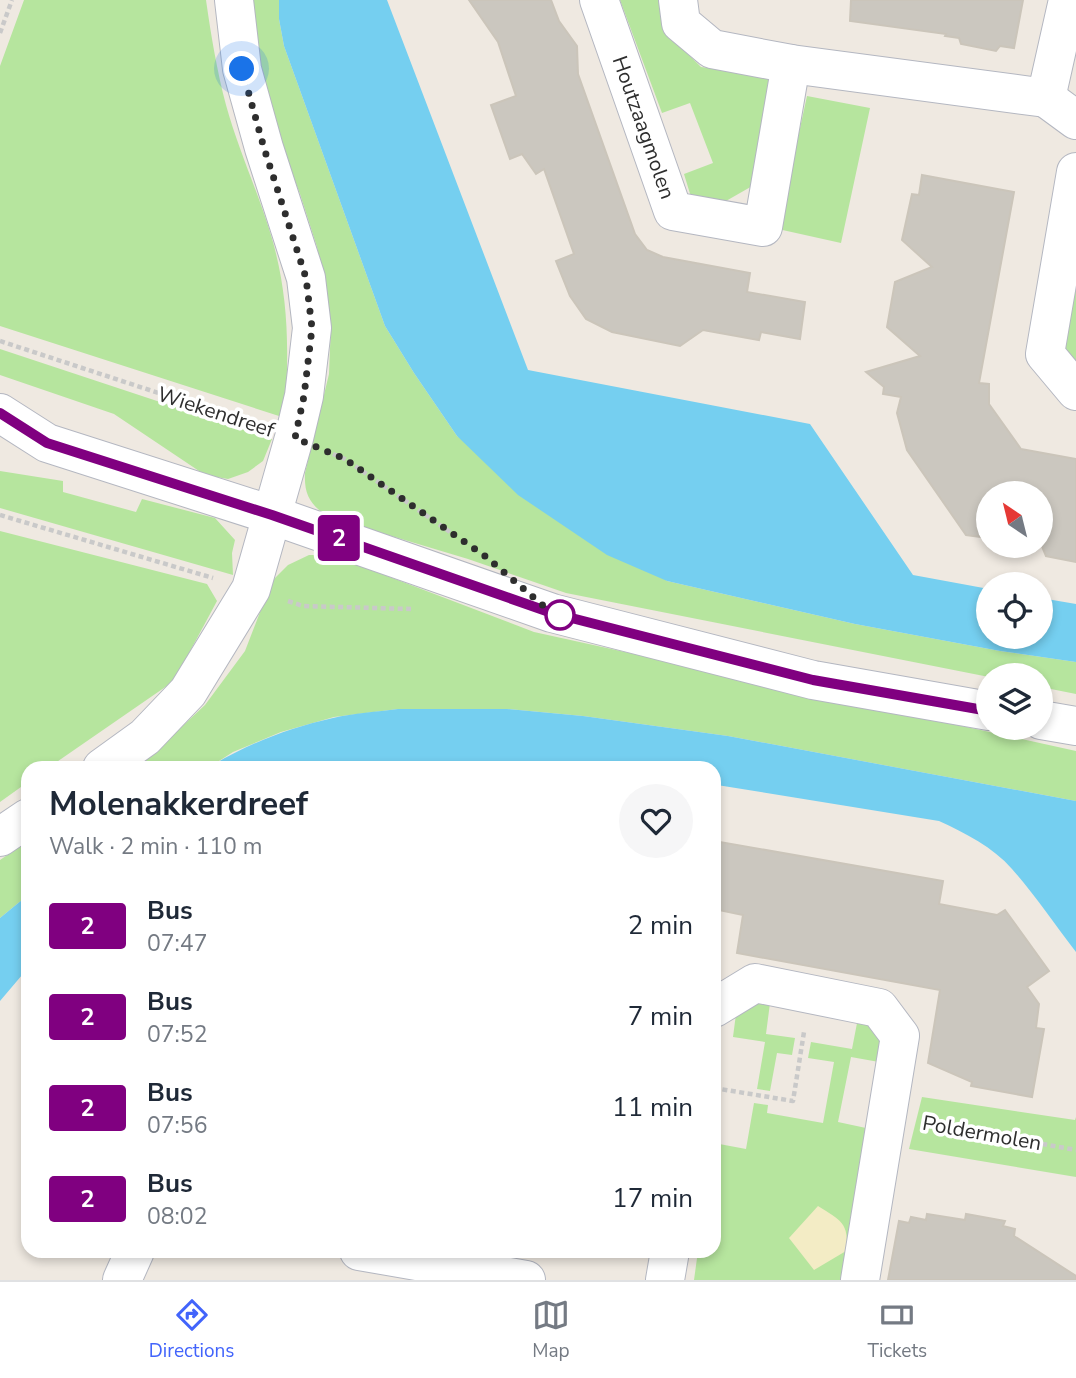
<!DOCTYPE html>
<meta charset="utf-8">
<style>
:root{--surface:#fff;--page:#f6f6f7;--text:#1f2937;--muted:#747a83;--line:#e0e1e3;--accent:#4264fb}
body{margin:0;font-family:"Nunito Sans",sans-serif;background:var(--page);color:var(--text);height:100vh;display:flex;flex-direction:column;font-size:26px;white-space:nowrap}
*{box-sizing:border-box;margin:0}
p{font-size:23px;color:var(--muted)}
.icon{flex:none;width:38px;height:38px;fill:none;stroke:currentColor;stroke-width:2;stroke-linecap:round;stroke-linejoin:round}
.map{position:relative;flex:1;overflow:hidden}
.sheet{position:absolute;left:21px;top:761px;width:700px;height:497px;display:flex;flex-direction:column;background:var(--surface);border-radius:21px;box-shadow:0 4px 10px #0003}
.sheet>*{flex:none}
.badge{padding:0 14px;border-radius:5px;font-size:24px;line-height:46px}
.needle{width:46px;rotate:325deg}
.fabs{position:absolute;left:976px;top:481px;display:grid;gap:14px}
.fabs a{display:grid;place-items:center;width:77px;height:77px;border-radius:50%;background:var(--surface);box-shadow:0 4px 10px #0003;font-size:35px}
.you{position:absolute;width:35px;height:35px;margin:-18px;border:5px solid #fff;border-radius:50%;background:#1a73e8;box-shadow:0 0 0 10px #1a73e833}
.map>.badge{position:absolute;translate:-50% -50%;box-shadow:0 0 0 4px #fff}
.round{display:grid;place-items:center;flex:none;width:74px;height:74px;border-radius:37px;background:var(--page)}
.headline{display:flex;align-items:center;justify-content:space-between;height:119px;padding:0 28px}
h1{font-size:33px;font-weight:700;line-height:52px}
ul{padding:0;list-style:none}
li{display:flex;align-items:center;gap:21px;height:91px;padding:0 28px}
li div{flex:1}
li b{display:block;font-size:26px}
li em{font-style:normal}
li .badge{min-width:77px;font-weight:700;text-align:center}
.menu{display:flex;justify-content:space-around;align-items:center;height:98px;border-top:2px solid var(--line);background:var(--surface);font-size:19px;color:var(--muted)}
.menu a{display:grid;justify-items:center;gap:4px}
.menu .active{color:var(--accent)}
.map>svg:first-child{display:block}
.green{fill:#b6e59e}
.sand{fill:#f3ecc5}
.water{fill:#75cff0}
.building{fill:#cbc7bf;stroke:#cbc5ba;stroke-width:2}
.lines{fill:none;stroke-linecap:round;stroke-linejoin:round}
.minor-casing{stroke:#b4b7c1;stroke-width:40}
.path{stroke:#c9c9c9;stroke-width:4.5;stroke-dasharray:5 3.5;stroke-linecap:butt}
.minor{stroke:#fff;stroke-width:38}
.line-casing{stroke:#fff;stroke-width:16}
.line{stroke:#800080;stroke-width:10}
.walk{stroke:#2e2e2e;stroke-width:7;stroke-dasharray:0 12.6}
.stop-dot{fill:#fff;stroke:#800080;stroke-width:3.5}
.labels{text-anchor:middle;stroke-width:7;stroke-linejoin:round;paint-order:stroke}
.street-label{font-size:21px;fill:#2e2e2e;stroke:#fff}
</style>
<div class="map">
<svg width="1076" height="1280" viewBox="0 0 1076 1280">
<rect width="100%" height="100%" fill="#efe9e1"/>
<path class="green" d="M24,0H206C211,35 217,71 226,105C239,152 260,196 273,242C284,282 288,322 287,364C287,381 287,401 279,416L0,326V66Z
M252,0H279V19L284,46L385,326L414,373L457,436L667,581L855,624L1000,651L1076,662V694L1041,687V676L989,677L566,593L468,559L328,517C310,504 304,495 305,473L329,374L331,323L317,247L300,194L275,129L261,67Z
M620,0H660L665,31L701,67L769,76L754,185L726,201L691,197L684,174L713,163L690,103L662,113Z
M807,96L870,108L841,243L778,229Z
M1076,282V369L1059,347Z
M0,349L272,439L263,461L248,472L228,479L205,475L114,414L0,375Z
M0,471L63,481V492L136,512L142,499L215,518L235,540L232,553L233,575L0,508Z
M0,531L207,584L217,601L174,681L48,768H28V782L0,802Z
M309,555H332L534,632L1076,751V801L728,736L583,716L507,709H398L334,717L281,732L233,752L208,768H132L161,746L205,705L245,651L272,581L288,565Z
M28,841V895L0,918V860Z
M757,1001L770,1003L766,1034L795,1038L792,1055L777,1053L770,1091L757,1089L765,1042L733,1037L736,1014Z
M858,1018L867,1020L883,1040L879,1062L851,1057L838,1122L866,1128L846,1251L843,1280H694L698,1251H714V1143L746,1149L754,1103L768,1105L767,1113L823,1123L834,1062L808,1058L811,1042L852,1049Z
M922,1097L1075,1120L1076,1117V1177L909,1149Z"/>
<path class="sand" d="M818,1206C840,1220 850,1223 846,1251L814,1270L789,1238Z"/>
<path class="water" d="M279,0H387L528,370L810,424L913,575L989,589V637H1041V598L1076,604V662L1000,651L855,624L667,581L607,555L518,495L457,436L414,373L385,326L284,46L279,19Z
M398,709H507L583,716L728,736L1076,801V952C1055,925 1035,895 1012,869C993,847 965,833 939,821L717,785L714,787V768H208C247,744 288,728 333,718C354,713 376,712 398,709Z
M28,895V968L0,1001V918Z"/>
<path class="building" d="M469,0H551L559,21L577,46L578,74L635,234L647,250L663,257L750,273L747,292L805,302L800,339L761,332L759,340L703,330L680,346L612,332L586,319L570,296L556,261L574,254L544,169L536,174L522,154L510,159L491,105L516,96L498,42Z
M851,0H1023L1014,48L1000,46L996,51L961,44L959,38L945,36L946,34L850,21Z
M922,175L1014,192L979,383L989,384V404L1021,449L1076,459V562L1046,556L1041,544V494H989V538L966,535L907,450L897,413L901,397L883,394L884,387L866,372L920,356L887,327L895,282L932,267L902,240L912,194L919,195Z
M714,841L943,881L939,904L997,915L1005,910L1049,971L1027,987L1039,1004L1036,1028L1044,1029L1032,1097L971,1086L972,1082L928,1063L940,990L737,953L743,915L714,909Z
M927,1214L965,1220L966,1214L1005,1221L1003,1226L1015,1229L1014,1236L1076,1276V1280H888L899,1221L909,1223L911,1217L926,1220Z"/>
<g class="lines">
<g class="minor-casing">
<g id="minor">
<path id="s1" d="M599,0L673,211L763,227L791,64"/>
<path d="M678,0L681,23L712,49L791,64L1046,98L1068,0"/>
<path d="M1046,98L1076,120"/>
<path d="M1076,172L1045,354L1076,391"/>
<path d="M0,413L47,443L272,515L552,613L813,680L989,711"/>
<path d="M1041,720L1076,726"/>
<path d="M102,768L145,737L188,692L251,589L294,438L304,396L312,328L306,278L264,148L242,69L234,0"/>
<path d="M0,837L28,818"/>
<path d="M714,1008L755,983L879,1008L900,1036L860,1280"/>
<path d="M359,1251L526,1280"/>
<path d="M122,1280L135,1251"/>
<path d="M665,1280L670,1251"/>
</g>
</g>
<path class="path" d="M0,33L12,0
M0,341L256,425
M333,454L345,459L450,532
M0,515L213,578
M288,601L303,606L411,609
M714,1088L793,1101L804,1032
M925,1123L1076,1150"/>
<use href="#minor" class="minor"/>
</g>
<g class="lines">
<g class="line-casing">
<path id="line" d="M0,413L47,443L272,515L552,613L813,680L989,711"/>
</g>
<use href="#line" class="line"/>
<path class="walk" d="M242,69L264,148L306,278L312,328L304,396L295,438L345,459L485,556L552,613L560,615"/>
</g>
<circle class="stop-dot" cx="560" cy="615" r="14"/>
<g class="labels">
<g class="street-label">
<text dy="7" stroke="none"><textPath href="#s1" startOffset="135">Houtzaagmolen</textPath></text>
<text transform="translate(216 412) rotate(18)" y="7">Wiekendreef</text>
<text transform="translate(982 1133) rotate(10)" y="7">Poldermolen</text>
</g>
</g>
</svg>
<div class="fabs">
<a><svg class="needle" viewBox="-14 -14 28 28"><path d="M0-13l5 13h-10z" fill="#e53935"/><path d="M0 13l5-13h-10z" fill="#747a83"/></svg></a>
<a><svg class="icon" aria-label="locate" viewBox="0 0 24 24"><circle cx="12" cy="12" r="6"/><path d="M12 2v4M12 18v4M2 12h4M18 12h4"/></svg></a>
<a><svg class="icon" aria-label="layers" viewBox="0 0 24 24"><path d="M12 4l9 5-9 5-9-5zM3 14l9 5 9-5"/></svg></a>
</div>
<div class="you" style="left:242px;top:69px"></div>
<b class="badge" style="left:339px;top:538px;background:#800080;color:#fff">2</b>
<section class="sheet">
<div class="headline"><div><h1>Molenakkerdreef</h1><p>Walk · 2 min · 110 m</p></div><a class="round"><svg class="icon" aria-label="heart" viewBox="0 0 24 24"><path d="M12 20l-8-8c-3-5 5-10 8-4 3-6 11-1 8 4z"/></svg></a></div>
<ul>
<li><span class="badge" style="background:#800080;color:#fff">2</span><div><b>Bus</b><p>07:47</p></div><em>2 min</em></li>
<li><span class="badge" style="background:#800080;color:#fff">2</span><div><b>Bus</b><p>07:52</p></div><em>7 min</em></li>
<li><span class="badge" style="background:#800080;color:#fff">2</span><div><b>Bus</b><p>07:56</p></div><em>11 min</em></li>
<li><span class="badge" style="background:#800080;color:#fff">2</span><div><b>Bus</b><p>08:02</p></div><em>17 min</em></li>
</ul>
</section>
</div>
<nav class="menu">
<a class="active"><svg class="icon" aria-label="directions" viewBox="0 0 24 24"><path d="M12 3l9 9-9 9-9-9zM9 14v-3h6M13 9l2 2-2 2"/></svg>Directions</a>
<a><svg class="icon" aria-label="map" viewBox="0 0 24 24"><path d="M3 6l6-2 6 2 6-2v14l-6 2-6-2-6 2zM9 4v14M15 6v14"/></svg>Map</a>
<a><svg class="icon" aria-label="tickets" viewBox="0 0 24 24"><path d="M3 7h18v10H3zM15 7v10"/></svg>Tickets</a>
</nav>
